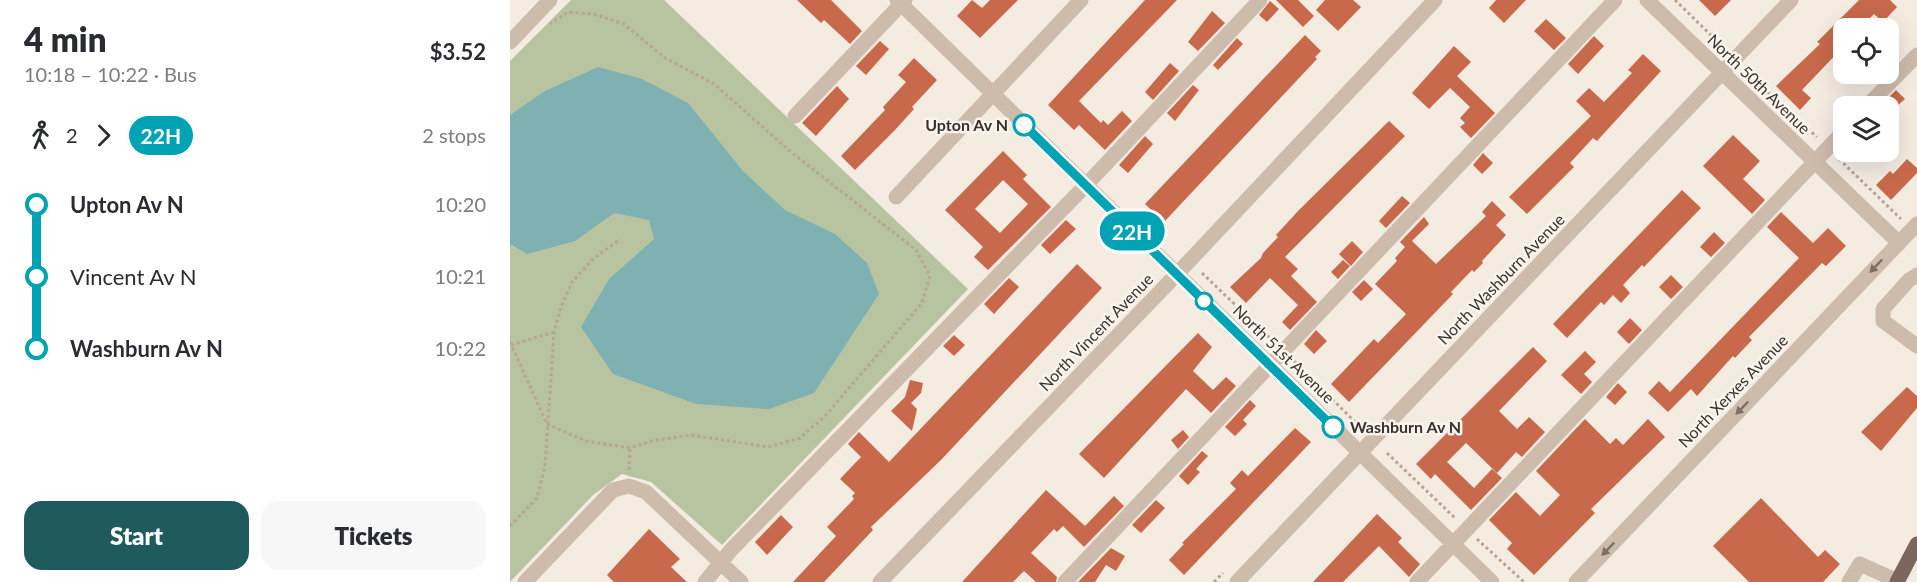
<!DOCTYPE html>
<meta charset="utf-8">
<style>
:root{--surface:#fff;--page:#f7f7f7;--text:#2b2b33;--muted:#7c7c81;--accent:#1f5a5e}
body{margin:0;font-family:Lato,sans-serif;background:var(--page);color:var(--text);height:100vh;display:flex;flex-direction:column;font-size:22px;white-space:nowrap}
*{box-sizing:border-box;margin:0}
p{font-size:20px;color:var(--muted)}
.icon{flex:none;width:33px;height:33px;fill:none;stroke:currentColor;stroke-width:2;stroke-linecap:round;stroke-linejoin:round}
.map{position:relative;flex:1;overflow:hidden}
.panel{display:flex;flex-direction:column;background:var(--surface);width:510px}
.panel>*{flex:none}
.badge{padding:0 12px;border-radius:20px;font-size:21px;line-height:39px}
.buttons{position:absolute;left:1323px;top:18px;display:grid;gap:12px}
.buttons a{display:grid;place-items:center;width:66px;height:66px;border-radius:12px;background:var(--surface);box-shadow:0 6px 24px #0002;font-size:30px}
.map>.badge{position:absolute;translate:-50% -50%;box-shadow:0 0 0 3px #fff}
.legs{display:flex;align-items:center;gap:9px;height:66px;padding:0 24px;font-size:20px}
.legs p{margin-inline-start:auto}
.headline{display:flex;align-items:center;justify-content:space-between;height:102px;padding:0 24px}
h1{font-size:33px;font-weight:800;line-height:45px}
.cta{display:flex;gap:12px;margin-top:auto;padding:12px 24px}
.cta a{flex:1;height:69px;border-radius:18px;background:var(--accent);color:#fff;font-size:24px;font-weight:800;line-height:69px;text-align:center}
.cta a+a{background:var(--page);color:var(--text)}
ul{padding:0 24px;list-style:none}
li{display:flex;align-items:center;gap:21px;height:72px;font-size:22px}
li i{display:grid;place-items:center;width:9px;height:100%;margin:0 8px;background:currentColor}
li i::after{content:'';width:15px;height:15px;margin:-8px;border:4px solid;border-radius:50%;background:var(--surface)}
li p{margin-inline-start:auto}
li:first-child i{background:linear-gradient(#0000 50%,currentColor 0)}
li:last-child i{background:linear-gradient(currentColor 50%,#0000 0)}
main{display:flex;flex:1;min-height:0}
.map>svg:first-child{display:block}
.green{fill:#b8c4a0}
.water{fill:#7fb0b2}
.building{fill:#c8694b;fill-rule:evenodd}
.lines{fill:none;stroke-linecap:round;stroke-linejoin:round}
.path{stroke:#b9a596;stroke-width:3;stroke-dasharray:3 3;stroke-linecap:butt}
.minor{stroke:#cdbbac;stroke-width:15}
.major{stroke:#7d675c;stroke-width:15}
.oneway{fill:#7d6f65}
.line-1-casing{stroke:#fff;stroke-width:14}
.line-1{stroke:#00a3b4;stroke-width:9}
.stop-1-dot{fill:#fff;stroke:#00a3b4;stroke-width:3}
.labels{text-anchor:middle;stroke-width:5;stroke-linejoin:round;paint-order:stroke}
.street-label{font-size:16px;fill:#3b302b;stroke:#fbf5ee}
.stop-label{font-size:16px;font-weight:bold;fill:#3b302b;stroke:#fbf5ee;text-anchor:end}
</style>
<main>
<section class="panel">
<div class="headline"><div><h1>4 min</h1><p>10:18 – 10:22 · Bus</p></div><b>$3.52</b></div>
<div class="legs"><svg class="icon" aria-label="walk" viewBox="0 0 24 24"><circle cx="13" cy="4" r="2"/><path d="M13 8l-2 6 4 7M11 14l-3 7M7 12l3-4h3l4 4"/></svg>2<svg class="icon" aria-label="forward" viewBox="0 0 24 24"><path d="M9 5l7 7-7 7"/></svg><b class="badge" style="background:#00a3b4;color:#fff">22H</b><p>2 stops</p></div>
<ul>
<li><i style="color:#00a3b4"></i><b>Upton Av N</b><p>10:20</p></li>
<li><i style="color:#00a3b4"></i><span>Vincent Av N</span><p>10:21</p></li>
<li><i style="color:#00a3b4"></i><b>Washburn Av N</b><p>10:22</p></li>
</ul>
<div class="cta"><a>Start</a><a>Tickets</a></div>
</section>
<div class="map">
<svg width="1407" height="582" viewBox="0 0 1407 582">
<rect width="100%" height="100%" fill="#f4ebe1"/>
<path class="green" d="M61,0H154L458,289L212,545L141,482L112,474L83,495L0,582V61Z"/>
<path class="water" d="M88,67L132,79L178,103L233,171L275,210L325,234L357,263L369,294L304,393L259,409L186,404L103,374L71,327L99,279L144,239L139,220L104,213L65,241L17,254L0,244V115L35,91Z"/>
<path class="building" d="M287,0H321L352,31L340,44L314,20L311,23Z
M462,0L472,8L480,0H508L470,38L447,16Z
M635,0H667L569,101L591,123L593,120L598,125L612,111L622,121L595,150L569,125L564,130L538,105Z
M766,0H788L804,16L793,27Z
M815,0H843L851,7L828,31L806,10Z
M986,0H1016L994,23L979,8Z
M1189,0H1221L1205,16Z
M1349,0H1380L1387,7L1373,22L1364,14L1350,28H1334V46L1292,90L1301,98L1290,110L1266,86L1310,44L1307,42Z
M760,1L769,9L757,22L749,15Z
M702,11L715,23L688,51L678,42Z
M1036,19L1056,38L1044,50L1024,31Z
M795,35L811,51L805,57L807,59L654,222L635,204Z
M1084,36L1094,46L1068,74L1058,64Z
M727,38L733,44L708,70L703,65Z
M370,41L379,49L356,75L346,66Z
M944,46L961,62L947,76L985,113L961,138L950,127L955,123L950,118L960,107L940,88L919,109L902,93Z
M1133,54L1151,71L1087,141L1083,138L1060,163L1064,167L1017,214L999,197L1081,116L1066,101L1079,88L1094,102L1122,73L1118,70Z
M404,58L427,80L402,107L404,109L385,130L345,170L331,156L375,110L373,107L396,82L388,75Z
M660,63L669,71L643,100L635,92Z
M683,85L689,90L665,121L657,113Z
M327,86L339,99L306,136L292,123Z
M1386,90L1395,99L1387,106H1370Z
M879,121L895,136L775,257L788,269L781,276L807,302L780,330L772,322L788,305L760,278L736,303L720,287L751,258L753,253L768,237L766,235L788,211Z
M1223,135L1250,161L1233,179L1255,200L1242,214L1193,166Z
M635,136L643,144L618,173L609,165Z
M493,151L517,175L513,179L541,207L478,270L464,257L473,247L435,210ZM493,180L518,204L490,233L465,209Z
M973,153L983,163L972,174L963,165Z
M1397,159L1407,168V173L1381,200L1366,185L1380,171L1383,174Z
M1172,190L1191,208L1134,267L1132,265L1113,285L1120,293L1111,303L1103,295L1094,305L1091,302L1057,338L1043,324Z
M892,196L900,203L876,228L869,221Z
M982,201L996,215L986,225L996,235L972,261L973,263L964,272L962,270L941,292L943,294L839,402L821,384L864,339L868,343L896,314L865,284L887,261L885,258L895,247L890,242L914,217L919,224L902,241L926,264L976,216L972,212Z
M1271,212L1303,243L1318,228L1336,246L1316,266L1312,263L1239,337L1242,340L1225,358L1223,356L1187,396L1181,389L1158,412L1138,393L1149,381L1160,392L1289,258L1257,227Z
M556,220L566,229L540,254L531,245Z
M1204,232L1215,243L1201,257L1190,247Z
M842,241L853,252L841,266L829,254Z
M833,260L840,266L828,279L821,272Z
M567,264L592,288L431,460L361,527L363,530L314,582H283L326,536L317,527L344,499L342,496L345,493L330,479L351,457L338,444L349,432L379,462Z
M1161,275L1173,287L1161,299L1149,287Z
M499,278L509,287L484,314L474,304Z
M854,280L863,289L851,301L842,292Z
M1120,318L1132,330L1119,344L1107,332Z
M806,330L817,341L804,354L794,344Z
M688,333L702,347L683,371L703,390L716,377L726,386L701,413L676,389L594,478L569,454Z
M444,335L455,345L444,356L433,346Z
M1023,347L1037,361L989,411L1007,429L1019,417L1035,432L1012,457L1006,452L987,473L956,443L937,462L964,488L982,469L992,478L961,510L925,474L921,479L906,464Z
M1075,351L1086,362L1074,374L1082,382L1071,394L1051,375Z
M400,380L413,383L411,393L401,403L407,409L402,431L381,411L395,397Z
M1108,383L1117,392L1105,405L1096,397Z
M1397,387L1407,396V408L1371,451L1351,432Z
M740,400L746,406L733,420L737,424L725,436L715,427Z
M1075,419L1100,444L1106,438L1113,445L1138,419L1155,437L1081,509L1085,513L1024,575L997,549L1002,543L979,520L1006,492L1030,516L1050,495L1026,471Z
M785,428L801,442L674,575L659,560L674,544L672,543L726,489L720,483L732,470L738,476Z
M673,430L679,437L668,449L661,440Z
M692,451L698,456L686,469L690,472L678,485L669,476Z
M536,490L575,526L604,496L614,506L574,547L553,526L547,532L544,529L521,553L547,577L546,582H526L514,571L503,582H452Z
M1251,498L1308,557L1315,550L1330,564L1313,582H1239L1203,546Z
M646,500L655,508L631,533L622,525Z
M867,514L892,538L888,542L910,564L899,577L869,546L833,582H803Z
M271,515L283,527L257,555L245,542Z
M139,529L170,559L161,567L177,582H104L97,575Z
M601,548L615,556L606,571L596,565L585,582H568Z"/>
<g class="lines">
<path class="path" d="M1165,0L1212,46V50
M1235,72L1307,137
M1329,159L1391,219
M692,273L762,340
M0,342L37,424L76,441L120,448L141,441L181,435L258,447L290,438L315,416L412,303L420,276L406,250L281,152L204,84L155,58L114,24L84,14L58,12L40,24
M1,345L44,332
M784,361L851,428
M877,453L945,518
M119,470L120,448
M0,526L27,498L35,466L44,332L51,307L62,282L82,260L110,239
M967,539L1014,582
M704,582L713,573"/>
<path class="minor" d="M387,0L982,582
M1137,0L1389,243
M0,42L40,0
M1357,106L1407,55
M285,116L395,0
M386,197L571,0
M1407,275L1399,280L1373,309V321L1407,346
M15,582L103,490L119,486L136,492L231,582
M195,582L221,550L576,185L750,0
M370,582L667,274L925,0
M555,582L1105,0
M727,582L1281,0
M907,582L1334,131
M1066,582L1407,224
M1339,582L1350,564L1388,581"/>
<path class="major" d="M1387,582L1407,544"/>
</g>
<defs><path id="oneway-solid" d="M-6-.8H1V-3.2L6.5 0L1 3.2V.8H-6Z" transform="scale(1.5)"/></defs>
<g class="oneway">
<use href="#oneway-solid" transform="translate(1366 266) rotate(134)"/>
<use href="#oneway-solid" transform="translate(1232 408) rotate(134)"/>
<use href="#oneway-solid" transform="translate(1098 549) rotate(134)"/>
</g>
<g class="lines">
<g class="line-1-casing">
<path id="line-1" d="M514,125L823,427"/>
</g>
<use href="#line-1" class="line-1"/>
</g>
<g class="stop-1-dot">
<circle cx="514" cy="125" r="10"/>
<circle cx="694" cy="301" r="8"/>
<circle cx="823" cy="427" r="10"/>
</g>
<g class="labels">
<g class="street-label">
<text transform="translate(1249 84) rotate(44)" y="6">North 50th Avenue</text>
<text transform="translate(991 279) rotate(-46)" y="6">North Washburn Avenue</text>
<text transform="translate(586 332) rotate(-46)" y="6">North Vincent Avenue</text>
<text transform="translate(774 354) rotate(44)" y="6">North 51st Avenue</text>
<text transform="translate(1223 391) rotate(-46)" y="6">North Xerxes Avenue</text>
</g>
<g class="stop-label">
<text x="498" y="131">Upton Av N</text>
<text x="840" y="433" text-anchor="start">Washburn Av N</text>
</g>
</g>
</svg>
<div class="buttons">
<a><svg class="icon" aria-label="locate" viewBox="0 0 24 24"><circle cx="12" cy="12" r="6"/><path d="M12 2v4M12 18v4M2 12h4M18 12h4"/></svg></a>
<a><svg class="icon" aria-label="layers" viewBox="0 0 24 24"><path d="M12 4l9 5-9 5-9-5zM3 14l9 5 9-5"/></svg></a>
</div>
<b class="badge" style="left:622px;top:231px;background:#00a3b4;color:#fff">22H</b>
</div>
</main>
